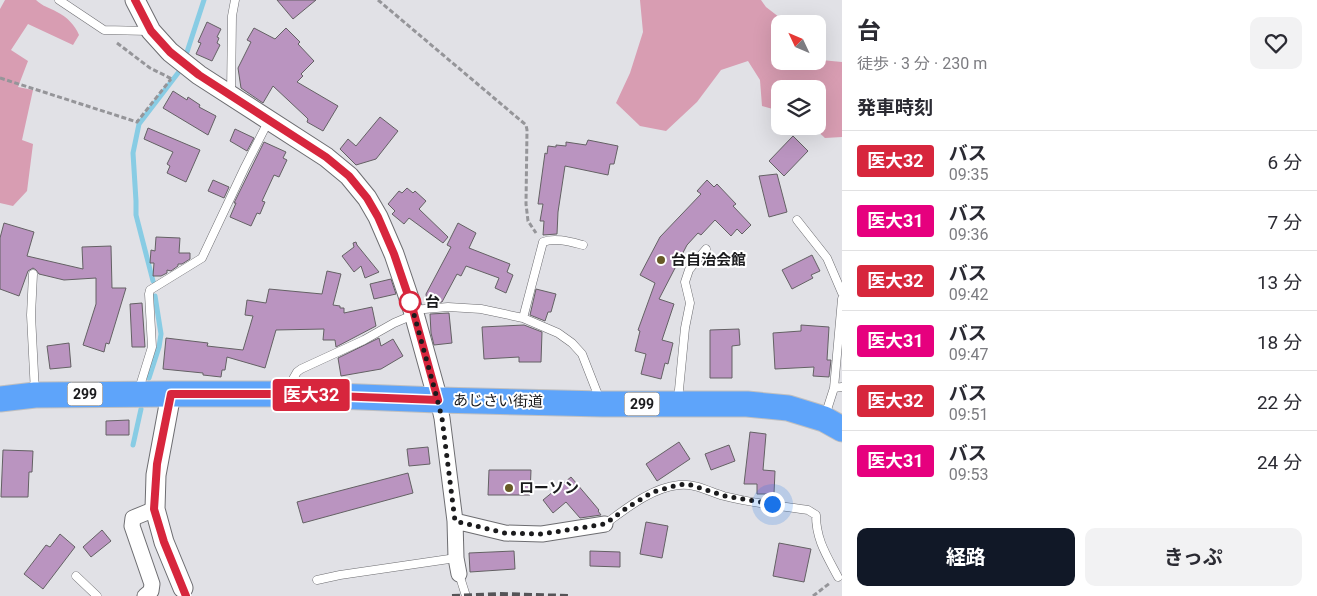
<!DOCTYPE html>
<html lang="ja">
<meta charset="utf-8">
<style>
:root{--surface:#fff;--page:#f2f2f3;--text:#2b2b33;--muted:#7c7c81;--line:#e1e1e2;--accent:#111827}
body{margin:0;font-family:Roboto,"Noto Sans JP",sans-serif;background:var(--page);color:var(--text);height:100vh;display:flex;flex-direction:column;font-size:19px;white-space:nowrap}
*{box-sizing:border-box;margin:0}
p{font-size:16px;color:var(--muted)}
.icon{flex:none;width:28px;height:28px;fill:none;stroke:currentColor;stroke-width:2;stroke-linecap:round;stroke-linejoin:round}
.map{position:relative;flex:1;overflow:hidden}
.panel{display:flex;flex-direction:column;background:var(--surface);width:475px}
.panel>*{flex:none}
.badge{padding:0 10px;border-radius:4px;font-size:18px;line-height:32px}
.needle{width:32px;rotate:314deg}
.fabs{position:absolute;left:771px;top:15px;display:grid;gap:10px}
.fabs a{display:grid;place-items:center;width:55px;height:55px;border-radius:10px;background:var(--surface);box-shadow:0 5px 20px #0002;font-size:25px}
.you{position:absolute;width:25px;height:25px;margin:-12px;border:4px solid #fff;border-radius:50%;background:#1a73e8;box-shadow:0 0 0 8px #1a73e833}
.map>.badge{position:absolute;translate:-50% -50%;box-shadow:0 0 0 2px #fff}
h2{padding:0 15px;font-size:19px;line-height:45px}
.round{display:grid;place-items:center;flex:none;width:52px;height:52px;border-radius:10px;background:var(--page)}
.overview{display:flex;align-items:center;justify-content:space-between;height:85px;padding:0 15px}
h1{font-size:24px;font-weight:700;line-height:38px}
.primary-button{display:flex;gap:10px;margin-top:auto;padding:10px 15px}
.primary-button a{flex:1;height:58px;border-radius:10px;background:var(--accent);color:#fff;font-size:20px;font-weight:700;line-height:58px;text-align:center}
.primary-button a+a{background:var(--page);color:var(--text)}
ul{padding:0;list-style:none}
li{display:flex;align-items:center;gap:15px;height:60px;padding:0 15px;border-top:1px solid var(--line)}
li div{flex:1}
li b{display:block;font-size:19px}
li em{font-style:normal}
li .badge{min-width:55px;font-weight:700;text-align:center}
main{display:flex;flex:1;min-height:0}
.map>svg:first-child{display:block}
.forest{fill:#d89db2}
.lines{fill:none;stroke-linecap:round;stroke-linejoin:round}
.stream{stroke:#88cce4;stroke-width:5}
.building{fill:#ba94c0;stroke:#646164}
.service-casing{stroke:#6d6d71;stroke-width:9}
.minor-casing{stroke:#6d6d71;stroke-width:17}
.tertiary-casing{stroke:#6d6d71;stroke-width:21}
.trunk-casing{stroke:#bfbfc0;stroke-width:27}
.path{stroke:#959599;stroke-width:3;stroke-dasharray:5 2.5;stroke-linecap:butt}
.service{stroke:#fff;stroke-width:8}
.minor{stroke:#fff;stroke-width:15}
.tertiary{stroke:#fff;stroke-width:19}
.trunk{stroke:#5ea4fa;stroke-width:25}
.rail{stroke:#545457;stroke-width:4;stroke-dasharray:8 4;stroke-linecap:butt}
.line-casing{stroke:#fff;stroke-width:11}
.line{stroke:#d7263d;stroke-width:8}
.walk{stroke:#1b1b1d;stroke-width:5;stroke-dasharray:0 9}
.poi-dot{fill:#675a26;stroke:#fff;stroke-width:2}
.stop-dot{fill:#fff;stroke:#d7263d;stroke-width:2.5}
.labels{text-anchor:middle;stroke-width:4;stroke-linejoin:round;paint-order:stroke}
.shield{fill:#fff;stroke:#5f5f61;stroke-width:1}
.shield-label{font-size:14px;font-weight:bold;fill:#1b1b1d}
.poi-label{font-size:15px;font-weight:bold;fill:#1b1b1d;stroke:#fff;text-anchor:start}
.stop-label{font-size:15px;font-weight:bold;fill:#1b1b1d;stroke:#fff;text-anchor:start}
.street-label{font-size:15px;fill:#1b1b1d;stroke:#fff}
</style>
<main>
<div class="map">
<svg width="842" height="596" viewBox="0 0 842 596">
<rect width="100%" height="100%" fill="#e1e1e6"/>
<path class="forest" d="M5,0H36C42,6 50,8 57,12C67,17 75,25 79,35L73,45L28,24L11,50L28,61L18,87L33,90L22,140L33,144L27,191L13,206L0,203V9Z
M640,0H761L766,7L788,24H780V61H818V57L821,60L842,62V137L825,138L812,126H818V89H780V111L762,106L760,80L748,61L721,70L697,102L666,131L640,126L616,103L630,73L643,32Z"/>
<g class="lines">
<path class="stream" d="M187,52L204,0
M153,281L136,215V201L133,153L139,124L178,73
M149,378L159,347L161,334L155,296
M133,445L141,409"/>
</g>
<path class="building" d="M277,0H316L293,19Z
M207,22L221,29L217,37L219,38L217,43L220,45L212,61L196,54L201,43L198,42Z
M254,28L275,39L286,28L300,42L298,44L314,61L301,74L303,76L297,82L338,106L323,131L307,122L308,119L305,116L273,86L263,103L241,88L238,68L251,42L247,40Z
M173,91L187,100L188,97L200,105L199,107L216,116L208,135L163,108Z
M380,117L398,131L376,159L356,165L340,149L348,139L356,146Z
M148,128L200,150L186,182L167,173L170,166L167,164L173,152L144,139Z
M235,129L254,138L247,151L230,141Z
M793,136L808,151L784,176L769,161Z
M588,140L618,146L614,164H610L608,175L565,166L558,212L557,234L543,235L544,221H540L543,204H538L545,153L547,154L548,146L556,147V145L566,146V142L586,145Z
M264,142L286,152L283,158L287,160L279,177L274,175L262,201L265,202L260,214L257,213L251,226L230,217L236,203H234Z
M777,174L787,212L769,217L759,176Z
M213,180L229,187L224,198L208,191Z
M707,180L714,187L717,184L736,204L733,206L751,225L742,234L737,229L731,236L715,220L701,235L698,233L687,245L659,299L674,304L662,340L673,343L668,364L665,363L661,379L641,374L646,354L635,351L640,331L638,330L655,283L640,275L660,237L701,194L697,191Z
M407,188L413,193L415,191L426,201L419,209L448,237L443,243L409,218L404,224L392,214L395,211L388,204L399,191L402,193Z
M4,223L34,232L27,256L83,269L82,247L111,246L112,288H126L109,344L106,343L104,352L83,345L96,304V278L64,280L39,274L36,270L33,268L28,271L19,296L0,289V238Z
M458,223L476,233L469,248L510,264L507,272L513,275L506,293L495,288L499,278L466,266L461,276L457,274L442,302L427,303L426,294L451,247L447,245Z
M156,237L180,238L179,253H190V259L182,264H178V266L171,271L167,270V273L161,276H153L154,263H150L151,250L155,251Z
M356,242L357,245L379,272L365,278L361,266L354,272L342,256L354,247L353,243Z
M812,255L820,271L811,275L813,278L792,289L782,270Z
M327,271L341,274L333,305L340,306V308H344V313L372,307L376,326L336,347L335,340H323L324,329L276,330L265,368L227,357L225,370H222L221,377L203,375V373L163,369L166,338L208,343L207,346L243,350L253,316L245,315L247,300L266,303L269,289L322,294Z
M391,279L396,294L374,299L370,284Z
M536,289L556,294L551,312H548L545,321L530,315Z
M142,303L145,347H132L130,304Z
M449,313L452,343L434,345L431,333L430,314Z
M524,325L542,332L541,362H519V357L484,359L482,327Z
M801,325L829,327L827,360H831L829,377L813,376L814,367L775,369L773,333L801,331Z
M739,329L740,345L732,346V378H710V330Z
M379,338L381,346L393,339L403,356L381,369L341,376L338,358Z
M69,343L71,367L50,369L47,346Z
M129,420V435H106V421Z
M750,432L766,434L763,470L775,471L774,494H757V484H744Z
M679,442L690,459L657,481L646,464Z
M729,445L735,461L711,470L705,454Z
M428,447L430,464L409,466L407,449Z
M3,450L33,451L32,472H29L28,497H1Z
M489,470H531L530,495H488Z
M408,473L413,493L303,523L297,502Z
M571,477L599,510L598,511L601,515L580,518L566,502L553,513L543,500Z
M646,522L668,526L662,558L640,554Z
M102,530L111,541L91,557L83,547Z
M60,534L75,547L43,589L24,574L46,545L50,547Z
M779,543L811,549L804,582L773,576Z
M514,551L515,569L470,572L469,553Z
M590,551L620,552V567L590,566Z"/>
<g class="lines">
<g class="service-casing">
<path id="service" d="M59,0L104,30L149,31
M231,95L232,16L235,0
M797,220L827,258L842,293
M33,274L31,315L35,393
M413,310L448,307L481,309L523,318L558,333L572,343L582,354L600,400
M523,318L543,242C554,237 571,242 583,245
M834,388L842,299
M139,389L152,347L149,294L150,290L202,258L245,167L269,120
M286,391L297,372L301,369L364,340L394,323L413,315
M678,400L685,328L690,303L685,282L689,270L706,249
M825,416L834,388L842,387
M605,524C627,508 651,488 679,485C695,483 710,492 724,496C751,503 780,506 808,510L816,515C816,540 827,556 838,577
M459,574L466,596
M76,576L97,596
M317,580L340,575L456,558"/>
</g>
<g class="minor-casing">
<path id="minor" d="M438,400L442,418L455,521L456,558L459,574
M455,521L505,533L542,534L605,524
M145,596L151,591L152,584L132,526L133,518L155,509"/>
</g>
<g class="tertiary-casing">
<path id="tertiary" d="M135,0L151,31L170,52L199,75L326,157L349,176L367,198L378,217L394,254L413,310L438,400
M171,394L156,475L155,509L164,542L183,588"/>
</g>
<g class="trunk-casing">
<path id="trunk" d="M0,399L35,395L171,394H284L438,400L602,404H747L788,408L824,419L842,429"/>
</g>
<path class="path" d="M378,0L526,125L527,130L526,204L528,221L536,233
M117,43L150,68L172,79
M0,78L137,122L171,79
M813,596L830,583"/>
<use href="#service" class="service"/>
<use href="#minor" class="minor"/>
<use href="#tertiary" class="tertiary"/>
<use href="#trunk" class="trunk"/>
<path class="rail" d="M452,596L499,594L570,596"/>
</g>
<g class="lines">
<g class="line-casing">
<path id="line" d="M135,0L151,31L170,52L199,75L326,157L349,176L367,198L378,217L394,254L413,310L438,400L284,394H171L157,464L154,509L164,542L186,596"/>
</g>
<use href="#line" class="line"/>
<path class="walk" d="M410,302V300L434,387L442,418L455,521L505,533L542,534L605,524L628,507L653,492L678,485L688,484L725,496L772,504"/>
</g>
<g class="poi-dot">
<circle cx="661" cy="260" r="5"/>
<circle cx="509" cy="488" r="5"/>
</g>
<circle class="stop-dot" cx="410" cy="302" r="10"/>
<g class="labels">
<g class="shield">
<rect x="67.5" y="382.5" width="35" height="23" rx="4"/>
<rect x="624.5" y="392.5" width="35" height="23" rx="4"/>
</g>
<g class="shield-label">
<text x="85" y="399">299</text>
<text x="642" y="409">299</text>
</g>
<g class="poi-label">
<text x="671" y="265">台自治会館</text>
<text x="519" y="493">ローソン</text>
</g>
<g class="stop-label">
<text x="425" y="307">台</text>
</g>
<g class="street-label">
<text transform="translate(498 401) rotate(1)" y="5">あじさい街道</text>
</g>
</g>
</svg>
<div class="fabs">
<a><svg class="needle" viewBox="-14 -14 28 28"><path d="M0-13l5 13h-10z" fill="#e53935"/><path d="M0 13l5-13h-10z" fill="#7c7c81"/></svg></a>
<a><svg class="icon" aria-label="layers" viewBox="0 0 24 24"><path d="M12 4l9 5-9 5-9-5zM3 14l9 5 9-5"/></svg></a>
</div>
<div class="you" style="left:772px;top:504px"></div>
<b class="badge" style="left:311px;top:395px;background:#d7263d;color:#fff">医大32</b>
</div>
<section class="panel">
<div class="overview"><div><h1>台</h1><p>徒歩 · 3 分 · 230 m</p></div><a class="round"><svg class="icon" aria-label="heart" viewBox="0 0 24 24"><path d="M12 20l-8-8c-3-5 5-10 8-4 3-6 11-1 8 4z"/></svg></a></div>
<h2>発車時刻</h2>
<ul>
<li><span class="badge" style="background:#d7263d;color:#fff">医大32</span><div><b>バス</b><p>09:35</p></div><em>6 分</em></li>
<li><span class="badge" style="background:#e6007e;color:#fff">医大31</span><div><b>バス</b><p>09:36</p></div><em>7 分</em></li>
<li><span class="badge" style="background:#d7263d;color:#fff">医大32</span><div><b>バス</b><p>09:42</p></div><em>13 分</em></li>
<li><span class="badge" style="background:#e6007e;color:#fff">医大31</span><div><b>バス</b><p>09:47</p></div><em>18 分</em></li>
<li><span class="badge" style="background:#d7263d;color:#fff">医大32</span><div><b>バス</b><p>09:51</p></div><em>22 分</em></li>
<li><span class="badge" style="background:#e6007e;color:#fff">医大31</span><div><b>バス</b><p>09:53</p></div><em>24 分</em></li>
</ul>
<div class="primary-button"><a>経路</a><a>きっぷ</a></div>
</section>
</main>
